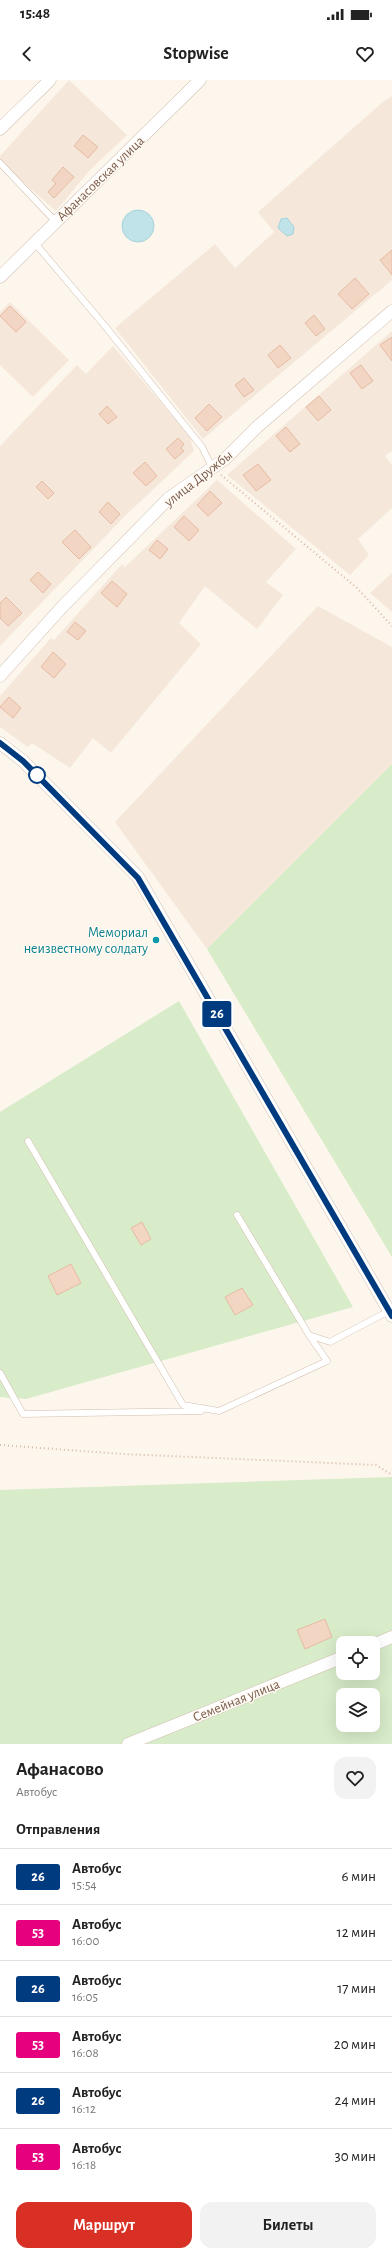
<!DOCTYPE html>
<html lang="ru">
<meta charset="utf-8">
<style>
:root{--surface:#fff;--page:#f2f2f2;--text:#222;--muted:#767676;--line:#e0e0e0;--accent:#d93025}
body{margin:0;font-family:"Alegreya Sans",sans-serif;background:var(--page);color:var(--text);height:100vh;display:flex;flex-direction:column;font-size:15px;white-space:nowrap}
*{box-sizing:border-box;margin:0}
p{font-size:13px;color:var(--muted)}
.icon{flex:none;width:22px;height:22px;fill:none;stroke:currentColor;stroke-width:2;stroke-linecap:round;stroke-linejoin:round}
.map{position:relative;height:1664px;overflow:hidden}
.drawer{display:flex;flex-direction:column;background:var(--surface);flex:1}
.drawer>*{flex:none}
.badge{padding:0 8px;border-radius:3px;font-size:14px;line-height:26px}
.controls{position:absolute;left:336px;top:1556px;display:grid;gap:8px}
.controls a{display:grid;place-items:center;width:44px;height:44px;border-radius:8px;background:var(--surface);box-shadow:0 4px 16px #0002;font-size:20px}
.map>.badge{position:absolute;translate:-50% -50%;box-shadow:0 0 0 2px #fff}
h2{padding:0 16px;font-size:15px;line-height:36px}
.round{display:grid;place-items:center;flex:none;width:42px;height:42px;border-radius:12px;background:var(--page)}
.summary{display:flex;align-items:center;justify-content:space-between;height:68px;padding:0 16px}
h1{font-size:19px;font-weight:700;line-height:30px}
.cta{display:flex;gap:8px;margin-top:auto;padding:8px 16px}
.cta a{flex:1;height:46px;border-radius:12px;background:var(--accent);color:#fff;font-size:16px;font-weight:700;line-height:46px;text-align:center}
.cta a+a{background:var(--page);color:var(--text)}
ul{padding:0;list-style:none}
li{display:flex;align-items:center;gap:12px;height:56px;padding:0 16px;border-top:1px solid var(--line)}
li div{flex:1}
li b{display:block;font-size:15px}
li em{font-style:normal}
li .badge{min-width:44px;font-weight:700;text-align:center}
.status{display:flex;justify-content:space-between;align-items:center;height:28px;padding:0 20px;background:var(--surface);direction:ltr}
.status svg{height:11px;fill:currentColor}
header{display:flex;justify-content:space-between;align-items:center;height:52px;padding:0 16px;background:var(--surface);font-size:18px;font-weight:700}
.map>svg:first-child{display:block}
.residential{fill:#f5e8da}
.green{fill:#d8ecc9;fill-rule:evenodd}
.water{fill:#bfe3e8;stroke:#a5d3da}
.building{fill:#f3d5c3;stroke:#e6bba3}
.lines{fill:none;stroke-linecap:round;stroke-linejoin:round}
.lane-casing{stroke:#d1beb0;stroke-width:7}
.street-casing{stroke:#d1beb0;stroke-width:13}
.path{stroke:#d9b8a5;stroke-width:2;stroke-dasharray:1 3;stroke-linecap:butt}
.lane{stroke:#fff;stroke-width:6}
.street{stroke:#fff;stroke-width:12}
.line-casing{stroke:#fff;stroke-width:9}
.line{stroke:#003b80;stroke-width:6}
.stop-dot{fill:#fff;stroke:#003b80;stroke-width:2}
.culture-dot{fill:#0f9aa8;stroke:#fffaf3;stroke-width:1.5}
.labels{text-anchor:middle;stroke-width:3;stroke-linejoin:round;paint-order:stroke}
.street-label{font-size:14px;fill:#7a5c4d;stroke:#fffaf3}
.culture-label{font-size:14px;fill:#0d838f;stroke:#fffaf3;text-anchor:end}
</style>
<div class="status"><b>15:48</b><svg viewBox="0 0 49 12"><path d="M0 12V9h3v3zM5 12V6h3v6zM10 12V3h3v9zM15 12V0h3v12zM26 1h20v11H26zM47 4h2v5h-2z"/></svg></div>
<header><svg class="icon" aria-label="back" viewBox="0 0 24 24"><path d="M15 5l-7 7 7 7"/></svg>Stopwise<svg class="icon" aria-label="heart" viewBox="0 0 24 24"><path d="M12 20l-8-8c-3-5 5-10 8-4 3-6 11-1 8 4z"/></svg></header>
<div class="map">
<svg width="392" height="1664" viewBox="0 0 392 1664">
<rect width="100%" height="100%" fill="#fdf6ec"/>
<path class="residential" d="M69,0L127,55L90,90L56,131L0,82V76Z
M392,16V200L203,359L115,248L215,164L235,188L274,152L258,132L384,21Z
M10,222L69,280L33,317L0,285V232Z
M392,251V371L385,376L392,385V428L358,459L369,475L350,495L227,395Z
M113,266L190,357L194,371L127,434L0,566V366L77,285L86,294Z
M217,400L296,469L266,502L283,515L257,549L205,506L179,543L201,564L111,673L93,658L70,688L32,663L28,667L0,647V616L51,558L54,560L122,484L125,487Z
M392,493V532L370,513Z
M318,526L392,567V684L207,869L115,742Z"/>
<path class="green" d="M392,684V1177L207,869Z
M179,921L353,1227L26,1319L0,1317V1032Z
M392,1397V1664H0V1410ZM343,1563H373V1593H343ZM343,1615H373V1645H343Z"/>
<path class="water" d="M122 146a16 16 0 1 1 32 0a16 16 0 1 1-32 0Z
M287,138L294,147L293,154L287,156L278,148L281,139Z"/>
<path class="building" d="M83,55L98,67L88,78L74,66Z
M63,87L74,97L54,118L48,112L56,103L52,100Z
M392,170V195L380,180Z
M355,198L369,214L352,229L338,214Z
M10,226L26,242L16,252L0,236Z
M314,235L325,249L316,256L305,243Z
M392,257V281L380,265Z
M280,265L291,278L278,288L268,275Z
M361,285L373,301L362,309L350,293Z
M244,298L254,310L244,317L235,305Z
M319,316L331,330L318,341L306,327Z
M209,324L222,337L207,351L195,338Z
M107,326L117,337L108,344L99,334Z
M286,347L300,364L290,372L276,356Z
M178,358L184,364L181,368L184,371L175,379L166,369Z
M145,382L157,396L146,406L133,393Z
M258,384L271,400L256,411L243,395Z
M42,401L54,413L48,419L36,407Z
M210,411L222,423L208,436L197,425Z
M108,422L120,434L111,444L99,432Z
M184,436L199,450L189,461L174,447Z
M75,450L91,467L79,479L62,462Z
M157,460L168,469L160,479L149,470Z
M38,492L51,504L43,513L30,500Z
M112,501L127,514L117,527L101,513Z
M6,517L22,533L8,546L0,538V523Z
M75,542L86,551L78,560L67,552Z
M53,572L66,584L54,598L41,587Z
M9,617L21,628L13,638L0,627Z
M142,1142L151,1159L141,1165L131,1148Z
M71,1184L81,1203L57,1215L48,1196Z
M242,1208L253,1225L235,1235L225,1217Z
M325,1539L332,1557L305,1569L297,1550Z"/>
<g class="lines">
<g class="lane-casing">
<path id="lane" d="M0,83L55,141
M34,162L105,246L202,367L212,387
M28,1061L183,1325L219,1331L327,1281L309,1255
M237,1135L309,1255L330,1262L389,1231
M0,1293L23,1334L201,1331"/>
</g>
<g class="street-casing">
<path id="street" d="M0,49L50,0
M0,197L200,0
M0,596L62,527L169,418L225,379L257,347L392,231
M0,663L23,681L138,797L392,1236
M373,1565L392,1557
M128,1664L343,1577"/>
</g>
<path class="path" d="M221,395L357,508L392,546
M0,1365L123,1374L376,1385L392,1395"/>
<use href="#lane" class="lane"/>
<use href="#street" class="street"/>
</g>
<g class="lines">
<g class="line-casing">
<path id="line" d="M0,663L23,681L138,798L392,1236"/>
</g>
<use href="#line" class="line"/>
</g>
<circle class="stop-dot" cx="37" cy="695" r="8"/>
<circle class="culture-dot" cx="156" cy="860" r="4"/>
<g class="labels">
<g class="street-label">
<text transform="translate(100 98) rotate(-44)" y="5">Афанасовская улица</text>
<text transform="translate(198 398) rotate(-38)" y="5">улица Дружбы</text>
<text transform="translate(236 1620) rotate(-22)" y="5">Семейная улица</text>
</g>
<g class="culture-label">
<text x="148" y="857">Мемориал<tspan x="148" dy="16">неизвестному солдату</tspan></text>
</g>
</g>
</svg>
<div class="controls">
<a><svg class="icon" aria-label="locate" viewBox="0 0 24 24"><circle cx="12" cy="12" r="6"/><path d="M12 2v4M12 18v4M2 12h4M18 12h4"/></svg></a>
<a><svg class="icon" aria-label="layers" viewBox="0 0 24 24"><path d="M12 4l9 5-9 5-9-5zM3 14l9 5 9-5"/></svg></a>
</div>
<b class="badge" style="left:217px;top:934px;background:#003b80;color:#fff">26</b>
</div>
<section class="drawer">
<div class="summary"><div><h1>Афанасово</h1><p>Автобус</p></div><a class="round"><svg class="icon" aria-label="heart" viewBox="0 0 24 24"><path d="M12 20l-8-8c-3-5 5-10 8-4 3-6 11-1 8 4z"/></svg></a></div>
<h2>Отправления</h2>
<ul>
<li><span class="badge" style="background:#003b80;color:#fff">26</span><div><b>Автобус</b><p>15:54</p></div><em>6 мин</em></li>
<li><span class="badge" style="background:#e6007e;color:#fff">53</span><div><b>Автобус</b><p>16:00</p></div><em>12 мин</em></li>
<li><span class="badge" style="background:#003b80;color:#fff">26</span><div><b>Автобус</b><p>16:05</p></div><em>17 мин</em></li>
<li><span class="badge" style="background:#e6007e;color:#fff">53</span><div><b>Автобус</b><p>16:08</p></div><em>20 мин</em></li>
<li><span class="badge" style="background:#003b80;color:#fff">26</span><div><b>Автобус</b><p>16:12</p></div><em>24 мин</em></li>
<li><span class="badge" style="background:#e6007e;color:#fff">53</span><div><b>Автобус</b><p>16:18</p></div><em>30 мин</em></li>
</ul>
<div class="cta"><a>Маршрут</a><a>Билеты</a></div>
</section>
